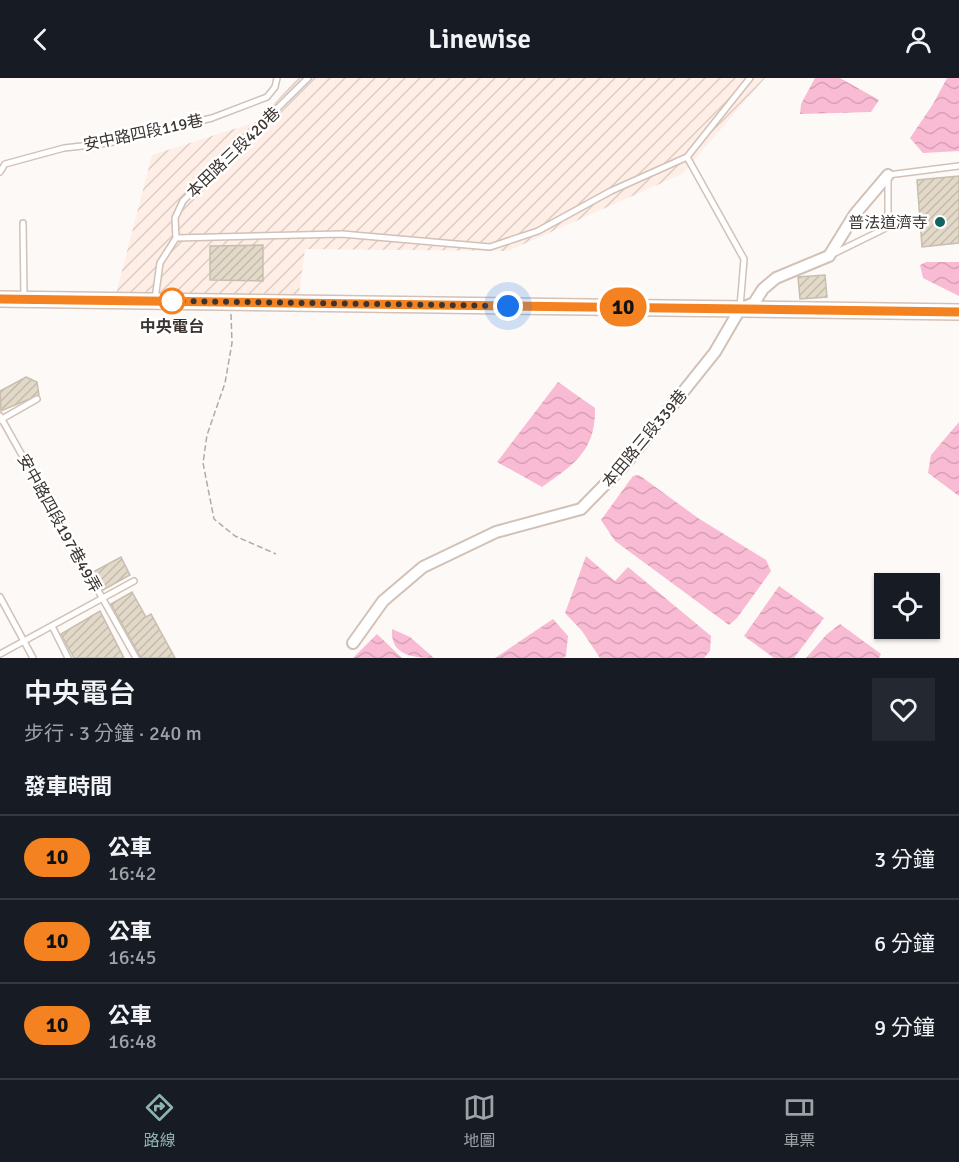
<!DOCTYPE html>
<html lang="zh-TW">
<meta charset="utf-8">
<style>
:root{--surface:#171b24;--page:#242831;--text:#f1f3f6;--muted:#9ea1a6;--line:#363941;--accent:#8db2b2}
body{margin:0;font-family:Signika,"Noto Sans TC",sans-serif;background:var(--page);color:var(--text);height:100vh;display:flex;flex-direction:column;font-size:22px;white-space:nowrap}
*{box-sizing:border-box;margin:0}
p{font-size:20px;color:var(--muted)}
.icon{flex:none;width:33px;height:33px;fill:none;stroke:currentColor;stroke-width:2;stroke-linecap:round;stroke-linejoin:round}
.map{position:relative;height:580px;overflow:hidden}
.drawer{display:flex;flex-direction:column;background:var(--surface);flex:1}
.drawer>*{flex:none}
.badge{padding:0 12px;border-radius:20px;font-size:21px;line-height:39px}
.tools{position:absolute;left:874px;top:495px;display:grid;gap:12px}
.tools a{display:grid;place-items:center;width:66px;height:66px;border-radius:0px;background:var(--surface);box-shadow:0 2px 4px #0004;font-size:30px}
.you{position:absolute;width:30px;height:30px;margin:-15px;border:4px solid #fff;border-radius:50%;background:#1a73e8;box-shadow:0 0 0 9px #1a73e833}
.map>.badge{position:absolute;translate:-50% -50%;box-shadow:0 0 0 3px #fff}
h2{padding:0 24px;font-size:22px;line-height:54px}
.round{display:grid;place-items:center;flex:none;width:63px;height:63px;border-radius:0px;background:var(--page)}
.headline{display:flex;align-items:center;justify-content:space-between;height:102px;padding:0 24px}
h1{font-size:28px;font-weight:600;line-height:45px}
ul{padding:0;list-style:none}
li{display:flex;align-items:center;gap:18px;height:84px;padding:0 24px;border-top:2px solid var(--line)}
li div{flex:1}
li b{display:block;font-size:22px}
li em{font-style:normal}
li .badge{min-width:66px;font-weight:700;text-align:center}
header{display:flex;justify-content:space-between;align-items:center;height:78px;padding:0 24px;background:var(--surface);font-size:27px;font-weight:600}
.tabs{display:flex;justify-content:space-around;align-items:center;height:84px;border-top:2px solid var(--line);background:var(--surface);font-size:16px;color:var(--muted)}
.tabs a{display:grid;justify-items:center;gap:3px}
.tabs .active{color:var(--accent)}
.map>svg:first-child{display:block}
.industrial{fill:url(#industrial-furrows)}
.water{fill:url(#water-waves)}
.building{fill:url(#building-hatch);stroke:#c8beaf;stroke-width:1.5}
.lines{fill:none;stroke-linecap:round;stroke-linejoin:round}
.lane-casing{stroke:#d2c1b7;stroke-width:8}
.street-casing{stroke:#d2c1b7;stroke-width:14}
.secondary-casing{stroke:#d2c1b7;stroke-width:18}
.path{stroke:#b0aba8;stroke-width:1.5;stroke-dasharray:6 3;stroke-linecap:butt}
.lane{stroke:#fff;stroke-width:5}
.street{stroke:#fff;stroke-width:10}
.secondary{stroke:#fff;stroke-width:15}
.line-casing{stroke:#fff;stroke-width:14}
.line{stroke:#f58220;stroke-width:9}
.walk{stroke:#3b3430;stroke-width:6;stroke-dasharray:0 10.8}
.poi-dot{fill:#12625e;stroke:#fff;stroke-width:2}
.stop-dot{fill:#fff;stroke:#f58220;stroke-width:3}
.labels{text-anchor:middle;stroke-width:5;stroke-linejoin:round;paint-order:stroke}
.street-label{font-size:16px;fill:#3b3430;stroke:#fff}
.poi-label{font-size:16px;fill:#3b3430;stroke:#fff;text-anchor:end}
.stop-label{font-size:16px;font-weight:bold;fill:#3b3430;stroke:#fff}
</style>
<header><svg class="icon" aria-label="back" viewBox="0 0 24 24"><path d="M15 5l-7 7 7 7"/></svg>Linewise<svg class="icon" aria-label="person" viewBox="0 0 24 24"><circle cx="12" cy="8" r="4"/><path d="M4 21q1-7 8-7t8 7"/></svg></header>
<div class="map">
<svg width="959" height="580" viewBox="0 0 959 580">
<defs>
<pattern id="industrial-furrows" width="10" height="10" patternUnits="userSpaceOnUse" patternTransform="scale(1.5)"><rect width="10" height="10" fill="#feeee6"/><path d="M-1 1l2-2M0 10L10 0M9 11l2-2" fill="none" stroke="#dbcdc6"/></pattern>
<pattern id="water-waves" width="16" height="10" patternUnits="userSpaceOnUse" patternTransform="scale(1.5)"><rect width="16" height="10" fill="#f9bad3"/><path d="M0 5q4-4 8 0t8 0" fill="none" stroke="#d6a0b5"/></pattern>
<pattern id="building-hatch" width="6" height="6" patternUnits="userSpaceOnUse" patternTransform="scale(1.5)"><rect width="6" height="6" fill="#e3d9c9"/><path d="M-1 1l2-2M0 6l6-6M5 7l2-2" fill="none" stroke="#c4bbad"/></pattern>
</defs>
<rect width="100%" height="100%" fill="#fdf9f7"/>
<path class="industrial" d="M297,0H765L682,96L508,173L305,171L298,223L115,220L152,77L259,43Z"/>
<path class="water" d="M815,0H840L879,22L871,34L800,36L801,26Z
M947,0H959V73L923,75L910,60L933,26Z
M926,184H959V218L923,200L920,187Z
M558,304L595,330C596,373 573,387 542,409L497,384Z
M959,344V418L928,395L931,377Z
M639,397L698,440L766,482L771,493L737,540L729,547L615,463L601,442L633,398Z
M586,478L615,503L628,489L711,558L710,573L704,580H600L582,553L565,535Z
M779,508L824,540L794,580H774L744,558Z
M553,541L568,558L566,578L563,580H495Z
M840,546L881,576L879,580H806L827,556Z
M392,551L410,559L434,580C414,580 390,578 392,551Z
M377,556L402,580H353Z"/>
<path class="building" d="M959,98V165L922,169L917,102Z
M263,167V203L210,202V168Z
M825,197L827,219L800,221L798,199Z
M26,299L37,304L39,317L1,333L0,313Z
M121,479L130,497L103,512L93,494Z
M132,514L146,539L151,536L175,580H141L111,526Z
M100,533L124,580H74L61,556Z"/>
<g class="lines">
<g class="lane-casing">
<path id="lane" d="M687,79L750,0
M0,94L5,86L64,70L109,65L212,40L267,19L275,9L277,0
M23,145L24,219
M176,160L342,156L490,169L538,153L611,113L687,79L744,181L740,229
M833,176L888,149V97L959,88
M155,221L160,185L176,160L175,140L183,123L308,0
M0,338L136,580
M0,342L37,321
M0,519L33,580
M52,548L68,580
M0,576L134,503"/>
</g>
<g class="street-casing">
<path id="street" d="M353,565L383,523L423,489L496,454L581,431L627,384L715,274L740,231L754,225L763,211L776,200L829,178L855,136L888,97"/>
</g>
<g class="secondary-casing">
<path id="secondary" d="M0,221L959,234"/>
</g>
<path class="path" d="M231,236L232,265L225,305L207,357L203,385L214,441L235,458L276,476"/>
<use href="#lane" class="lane"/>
<use href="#street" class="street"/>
<use href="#secondary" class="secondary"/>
</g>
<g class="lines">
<g class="line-casing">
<path id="line" d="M0,221L959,234"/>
</g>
<use href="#line" class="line"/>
<path class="walk" d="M172,223L508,228"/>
</g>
<circle class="poi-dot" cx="940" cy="144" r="6"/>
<circle class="stop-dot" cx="172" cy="223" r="12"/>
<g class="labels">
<g class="street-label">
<text transform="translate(143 54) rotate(-12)" y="6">安中路四段119巷</text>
<text transform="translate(233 74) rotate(-44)" y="6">本田路三段420巷</text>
<text transform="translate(644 360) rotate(-50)" y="6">本田路三段339巷</text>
<text transform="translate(60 445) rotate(61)" y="6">安中路四段197巷49弄</text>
</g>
<g class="poi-label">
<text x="928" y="150">普法道濟寺</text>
</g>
<g class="stop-label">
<text x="172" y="254">中央電台</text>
</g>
</g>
</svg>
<div class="tools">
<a><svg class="icon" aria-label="locate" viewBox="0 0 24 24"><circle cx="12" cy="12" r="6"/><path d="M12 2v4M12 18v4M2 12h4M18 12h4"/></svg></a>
</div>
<div class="you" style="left:508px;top:228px"></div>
<b class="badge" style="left:623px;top:229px;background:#f58220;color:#111">10</b>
</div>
<section class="drawer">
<div class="headline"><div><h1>中央電台</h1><p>步行 · 3 分鐘 · 240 m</p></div><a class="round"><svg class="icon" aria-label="heart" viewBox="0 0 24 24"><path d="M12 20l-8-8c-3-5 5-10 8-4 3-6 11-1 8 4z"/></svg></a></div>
<h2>發車時間</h2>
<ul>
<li><span class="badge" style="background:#f58220;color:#111">10</span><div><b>公車</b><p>16:42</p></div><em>3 分鐘</em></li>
<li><span class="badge" style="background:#f58220;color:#111">10</span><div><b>公車</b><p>16:45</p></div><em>6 分鐘</em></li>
<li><span class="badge" style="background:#f58220;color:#111">10</span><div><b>公車</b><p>16:48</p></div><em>9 分鐘</em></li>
</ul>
</section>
<nav class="tabs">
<a class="active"><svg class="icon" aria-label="directions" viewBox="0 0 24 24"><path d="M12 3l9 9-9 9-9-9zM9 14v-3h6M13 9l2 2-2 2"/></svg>路線</a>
<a><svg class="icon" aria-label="map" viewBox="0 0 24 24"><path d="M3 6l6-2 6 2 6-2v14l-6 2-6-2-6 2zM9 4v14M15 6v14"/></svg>地圖</a>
<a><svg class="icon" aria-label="tickets" viewBox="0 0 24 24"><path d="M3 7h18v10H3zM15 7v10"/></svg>車票</a>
</nav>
